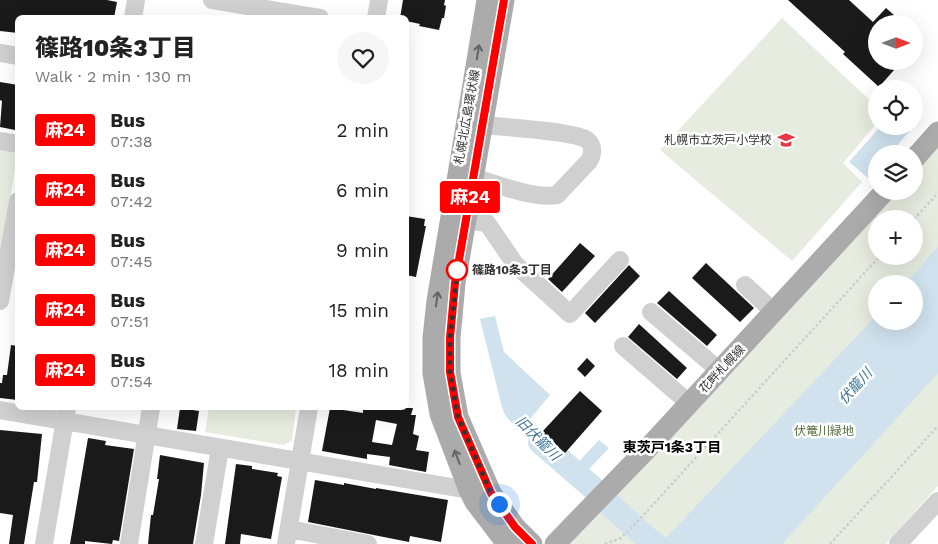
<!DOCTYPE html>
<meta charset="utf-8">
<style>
:root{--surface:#fff;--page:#f6f6f6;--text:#222;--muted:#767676}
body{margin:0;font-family:"Work Sans","Noto Sans JP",sans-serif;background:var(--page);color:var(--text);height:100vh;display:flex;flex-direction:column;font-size:19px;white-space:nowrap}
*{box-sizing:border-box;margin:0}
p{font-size:16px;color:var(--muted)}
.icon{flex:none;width:28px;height:28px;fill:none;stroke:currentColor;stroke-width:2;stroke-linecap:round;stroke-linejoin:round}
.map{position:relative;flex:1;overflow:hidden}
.details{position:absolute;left:15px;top:15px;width:394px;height:395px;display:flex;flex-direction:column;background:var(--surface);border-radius:8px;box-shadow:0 5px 20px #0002}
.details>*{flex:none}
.badge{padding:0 10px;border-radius:4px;font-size:18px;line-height:32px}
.needle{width:32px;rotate:90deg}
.controls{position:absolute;left:868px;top:15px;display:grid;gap:10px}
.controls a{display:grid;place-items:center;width:55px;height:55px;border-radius:50%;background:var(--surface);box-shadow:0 5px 20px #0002;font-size:25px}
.you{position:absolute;width:25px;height:25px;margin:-12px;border:4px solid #fff;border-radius:50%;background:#1a73e8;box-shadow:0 0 0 8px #1a73e833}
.map>.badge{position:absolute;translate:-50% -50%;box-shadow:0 0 0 2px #fff}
.round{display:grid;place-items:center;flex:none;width:52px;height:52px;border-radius:26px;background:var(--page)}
.head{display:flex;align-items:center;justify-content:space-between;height:85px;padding:0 20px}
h1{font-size:24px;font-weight:800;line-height:38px}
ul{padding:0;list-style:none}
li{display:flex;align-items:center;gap:15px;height:60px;padding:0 20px}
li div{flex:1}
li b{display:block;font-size:19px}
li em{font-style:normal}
li .badge{min-width:55px;font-weight:700;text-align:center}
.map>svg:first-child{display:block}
.green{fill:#e6ecdf;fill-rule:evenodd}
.water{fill:#cfe2ee}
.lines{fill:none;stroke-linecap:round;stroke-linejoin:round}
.river{stroke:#cfe2ee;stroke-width:24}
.building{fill:#1a1a1a;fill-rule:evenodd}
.path{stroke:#cdcdcd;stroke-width:2.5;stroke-dasharray:2.5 2.5;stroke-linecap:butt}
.minor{stroke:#d0d0d0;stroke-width:18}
.major{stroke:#ababab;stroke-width:21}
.oneway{stroke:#636363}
.line-casing{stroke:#fff;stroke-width:11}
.line{stroke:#f00;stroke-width:8}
.walk{stroke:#333;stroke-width:5;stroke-dasharray:0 9}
.stop-dot{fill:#fff;stroke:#f00;stroke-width:2.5}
.labels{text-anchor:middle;stroke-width:5;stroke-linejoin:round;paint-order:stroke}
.street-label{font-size:12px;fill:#333;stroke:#fff}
.poi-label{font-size:12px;fill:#333;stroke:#fff;text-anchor:end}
.stop-label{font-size:12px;font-weight:bold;fill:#333;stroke:#fff;text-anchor:start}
.park-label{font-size:12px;fill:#56703f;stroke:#fff}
.water-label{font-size:14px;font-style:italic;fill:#3f7597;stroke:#fff}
.neighbourhood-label{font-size:14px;font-weight:bold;fill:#000;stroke:#fff}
</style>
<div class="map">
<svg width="938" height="544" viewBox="0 0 938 544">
<rect width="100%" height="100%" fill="#fff"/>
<path class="green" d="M782,18L876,106V124L843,163L862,182L792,261L660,150Z
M938,144V486L886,544H561L893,191H914V170ZM876,219H914V256H876ZM876,284H914V321H876Z
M0,149L13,151L17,158L0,258Z
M209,408H296L292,441L283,445L205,432Z"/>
<path class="water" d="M881,126L913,127L890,154H876V169L868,178L849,162Z
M938,247V373L782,544H644L641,541L650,531L654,534L658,531L666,538L876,316V321H914V284H905Z
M495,316L504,352L550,395L530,419L569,457L560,467L510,421L505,415L502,407L480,319Z
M599,440L609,448L586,472L593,478L584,488L570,476L582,458Z
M612,495L632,514L622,524L603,505Z"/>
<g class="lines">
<path class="river" d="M540,442L593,488
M606,501L653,544"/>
</g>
<path class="building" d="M0,0H107L117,2L114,18H18V33L0,31Z
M403,0H445L444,5L446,6L444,18H442L439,30L419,26L420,24L406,21V18H400Z
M788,0H849L873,22L886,8L904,24H875L876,61H902L879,87L843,54L845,52Z
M0,82L18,85V115L15,130L0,127L2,101L0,100Z
M406,216L425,219L424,226H426L416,277L406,275Z
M580,243L595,256L562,292L548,279Z
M706,263L754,308L740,322L692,278Z
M629,265L640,276L595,323L585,313Z
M669,291L717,335L707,346L657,303Z
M639,324L687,368L677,379L628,337Z
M11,345L18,346V400L0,398V383H2L3,375H7Z
M587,358L595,366L585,377L577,369Z
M580,391L602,411L565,453L542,432Z
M180,408L199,411L196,431L177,429Z
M330,408L363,413V408H413L411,415H416L413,434L419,436L416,450L429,452L426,472L389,465L390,457L367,454V459L322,451ZM376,420L397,424L392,445L372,442Z
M0,430L42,434L37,482H34L24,544H9L13,515L0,513Z
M88,438L106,441L105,445L134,449L119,541L113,540L112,544L85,541V544H70Z
M160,455L204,463L201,495L193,544H148L151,515H153L159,479H157Z
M236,464L252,466V469L278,473L277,476L282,477L271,539L241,534L240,544H225Z
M315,480L344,485V483L376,489V488L448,500L441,542L410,536L409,542L308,522Z"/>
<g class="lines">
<path class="path" d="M914,219L938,193
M605,544L621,538L639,520L880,256
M830,544L938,426"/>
<path class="minor" d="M212,0L320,18
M133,18L136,0
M376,18L379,0
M0,53L18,56
M0,141L18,144
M473,177C496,184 533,199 557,195L589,161C593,155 594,145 587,140C574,131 502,127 482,125
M466,220L487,223L515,264L570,314L620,260
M745,285L774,312
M0,301L18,201
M651,312L720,371
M623,346L690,404
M0,410L469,490
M289,529L368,544
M44,544L67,408
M129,544L151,408
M204,544L220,448
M286,544L309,408
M898,544L938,501"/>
<path class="major" d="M487,0L437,301L433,338V373L440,414L469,490L475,502L507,544
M504,0L455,283L450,338V373L458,417L491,493L515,527L532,544
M914,159L938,132
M555,544L648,448L885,191"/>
</g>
<defs><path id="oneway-shaft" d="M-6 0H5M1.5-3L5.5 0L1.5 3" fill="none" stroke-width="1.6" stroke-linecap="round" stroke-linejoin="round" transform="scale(1.25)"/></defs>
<g class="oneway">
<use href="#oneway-shaft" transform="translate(478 52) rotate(-81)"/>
<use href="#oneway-shaft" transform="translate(437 299) rotate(-82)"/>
<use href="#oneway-shaft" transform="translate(457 457) rotate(-111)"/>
</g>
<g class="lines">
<g class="line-casing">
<path id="line" d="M504,0L455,283L450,338V372L458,417L491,493L515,527L532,544"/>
</g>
<use href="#line" class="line"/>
<path class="walk" d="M457,270L458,267L450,338V372L458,417L491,493L499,504"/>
</g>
<defs>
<g id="school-bare" transform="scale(1.35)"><path d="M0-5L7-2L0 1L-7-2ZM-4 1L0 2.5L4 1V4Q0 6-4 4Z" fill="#e63946" stroke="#fff" stroke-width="2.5" paint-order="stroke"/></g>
</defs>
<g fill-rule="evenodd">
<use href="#school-bare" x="786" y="140"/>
</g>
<circle class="stop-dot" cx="457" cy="270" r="10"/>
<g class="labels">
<g class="street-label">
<text transform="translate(467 117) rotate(-80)" y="4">札幌北広島環状線</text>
<text transform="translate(722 369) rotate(-47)" y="4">花畔札幌線</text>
</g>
<g class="poi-label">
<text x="772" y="144">札幌市立茨戸小学校</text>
</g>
<g class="stop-label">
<text x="472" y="274">篠路10条3丁目</text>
</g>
<g class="park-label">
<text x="824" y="435">伏篭川緑地</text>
</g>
<g class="water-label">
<text transform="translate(855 386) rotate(-48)" y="5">伏籠川</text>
<text transform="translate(538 438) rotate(45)" y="5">旧伏籠川</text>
</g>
<g class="neighbourhood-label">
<text x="672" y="452">東茨戸1条3丁目</text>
</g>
</g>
</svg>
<div class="controls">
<a><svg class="needle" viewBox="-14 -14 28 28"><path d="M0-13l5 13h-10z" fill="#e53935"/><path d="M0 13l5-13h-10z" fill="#767676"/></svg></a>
<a><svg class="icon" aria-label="locate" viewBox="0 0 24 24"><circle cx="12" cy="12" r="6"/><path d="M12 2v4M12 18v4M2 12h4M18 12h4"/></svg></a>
<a><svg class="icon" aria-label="layers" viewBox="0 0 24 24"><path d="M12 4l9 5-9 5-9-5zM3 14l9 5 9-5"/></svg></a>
<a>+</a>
<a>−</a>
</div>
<div class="you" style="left:499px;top:504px"></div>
<b class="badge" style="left:470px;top:197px;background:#f00;color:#fff">麻24</b>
<section class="details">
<div class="head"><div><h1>篠路10条3丁目</h1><p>Walk · 2 min · 130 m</p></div><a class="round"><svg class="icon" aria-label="heart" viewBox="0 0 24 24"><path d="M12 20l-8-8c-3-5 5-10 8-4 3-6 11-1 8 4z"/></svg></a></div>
<ul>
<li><span class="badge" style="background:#f00;color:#fff">麻24</span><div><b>Bus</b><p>07:38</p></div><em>2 min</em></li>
<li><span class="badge" style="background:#f00;color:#fff">麻24</span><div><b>Bus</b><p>07:42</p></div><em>6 min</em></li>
<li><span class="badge" style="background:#f00;color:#fff">麻24</span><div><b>Bus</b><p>07:45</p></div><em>9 min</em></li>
<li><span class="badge" style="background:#f00;color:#fff">麻24</span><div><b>Bus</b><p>07:51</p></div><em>15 min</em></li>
<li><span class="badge" style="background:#f00;color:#fff">麻24</span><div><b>Bus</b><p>07:54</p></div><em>18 min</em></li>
</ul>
</section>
</div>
